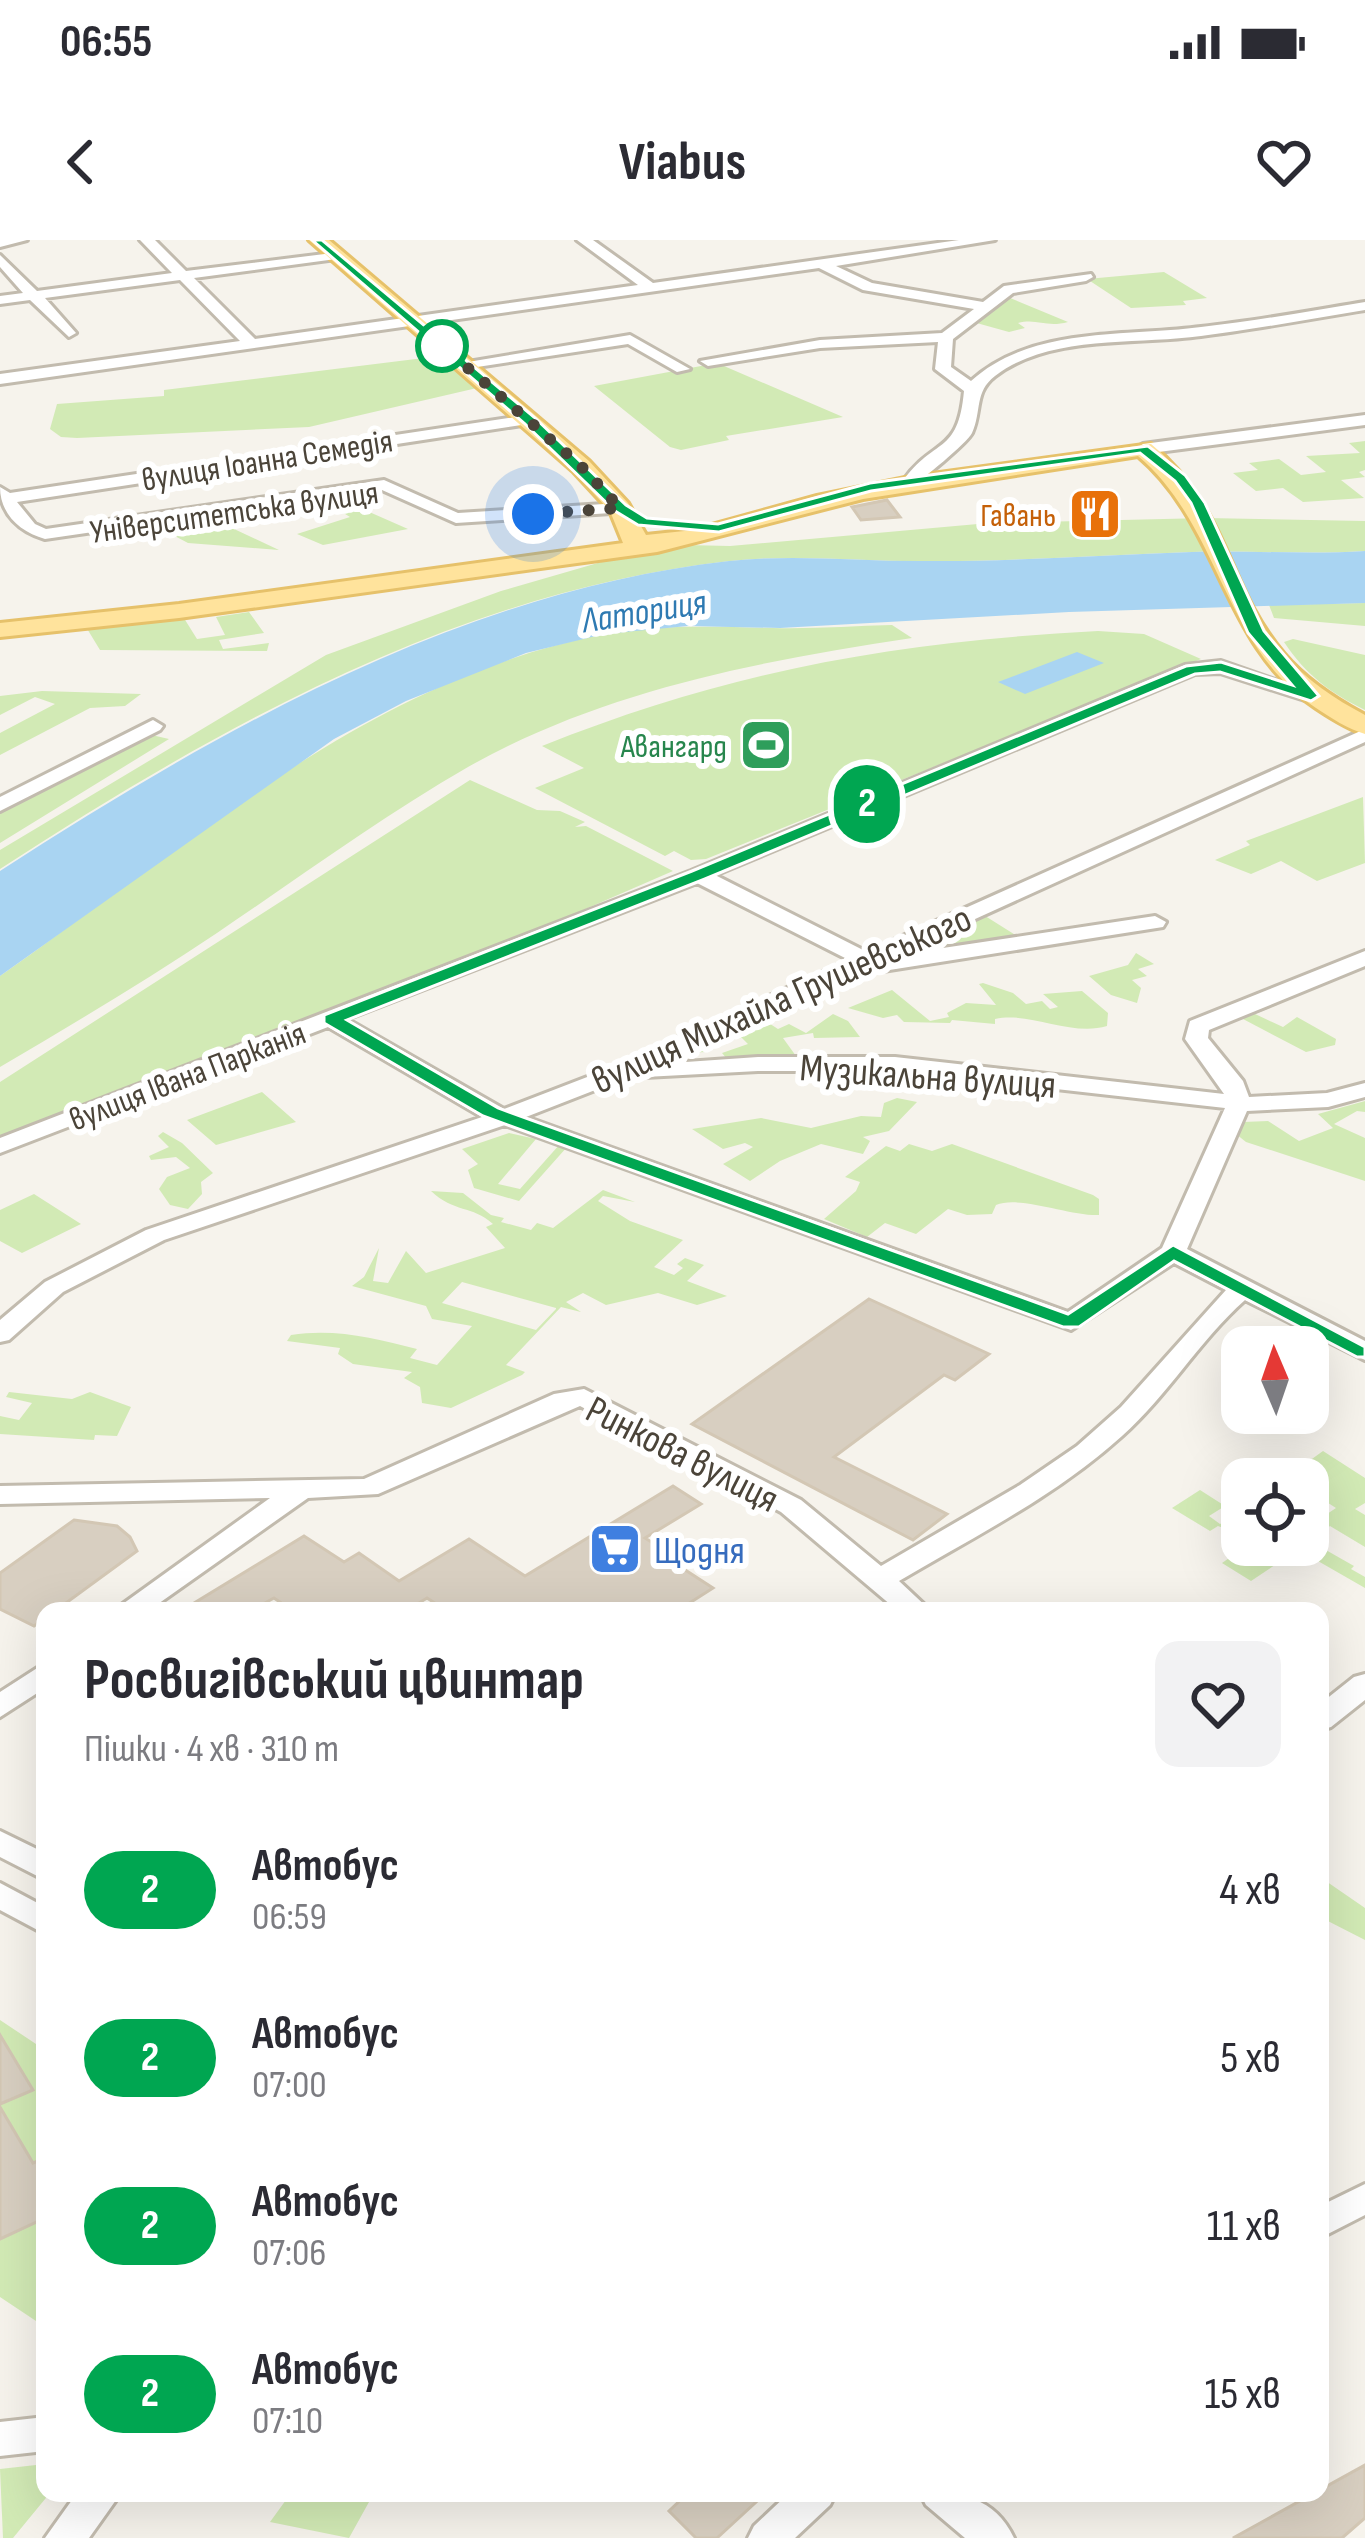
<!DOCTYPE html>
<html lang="uk">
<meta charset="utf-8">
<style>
:root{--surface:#fff;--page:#f2f2f3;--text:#2b2b33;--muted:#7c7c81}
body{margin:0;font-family:"Sofia Sans Condensed",sans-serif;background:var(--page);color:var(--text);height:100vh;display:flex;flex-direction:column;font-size:45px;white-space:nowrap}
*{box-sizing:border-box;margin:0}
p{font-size:39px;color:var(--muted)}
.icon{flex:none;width:66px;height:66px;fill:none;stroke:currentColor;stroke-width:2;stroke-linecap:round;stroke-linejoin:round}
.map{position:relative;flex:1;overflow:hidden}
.panel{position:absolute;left:36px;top:1362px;width:1293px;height:900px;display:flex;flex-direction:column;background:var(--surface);border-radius:24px;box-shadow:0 12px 48px #0002}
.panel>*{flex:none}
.badge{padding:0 24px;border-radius:39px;font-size:42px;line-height:78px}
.needle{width:78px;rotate:358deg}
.fabs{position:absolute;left:1221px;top:1086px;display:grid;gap:24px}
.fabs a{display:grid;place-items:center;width:108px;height:108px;border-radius:24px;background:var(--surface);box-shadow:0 12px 48px #0002;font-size:60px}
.you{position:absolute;width:60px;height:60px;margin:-30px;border:9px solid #fff;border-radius:50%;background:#1a73e8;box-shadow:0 0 0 18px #1a73e833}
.map>.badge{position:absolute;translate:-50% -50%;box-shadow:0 0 0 6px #fff}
.round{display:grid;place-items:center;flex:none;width:126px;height:126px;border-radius:24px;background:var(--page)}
.overview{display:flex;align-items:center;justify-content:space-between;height:204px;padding:0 48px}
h1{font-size:57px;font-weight:700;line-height:90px}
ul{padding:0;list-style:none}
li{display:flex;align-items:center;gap:36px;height:168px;padding:0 48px}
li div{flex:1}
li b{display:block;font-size:45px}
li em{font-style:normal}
li .badge{min-width:132px;font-weight:700;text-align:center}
.status{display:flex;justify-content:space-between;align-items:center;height:84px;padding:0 60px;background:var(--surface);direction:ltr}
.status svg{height:33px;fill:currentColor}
header{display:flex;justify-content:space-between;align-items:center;height:156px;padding:0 48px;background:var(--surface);font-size:54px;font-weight:700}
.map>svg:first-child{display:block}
.green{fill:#d2eab5;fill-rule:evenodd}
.water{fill:#a9d4f2}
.building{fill:#d8cfc1;stroke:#d3c7b4;stroke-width:3}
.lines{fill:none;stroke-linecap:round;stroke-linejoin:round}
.minor-casing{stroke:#c2bbae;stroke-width:6}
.major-casing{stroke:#e6c16a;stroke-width:6}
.minor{fill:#fff;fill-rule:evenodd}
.major{fill:#ffe39c;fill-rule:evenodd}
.line{fill:#00a651;stroke:#fff;stroke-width:3}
.walk{stroke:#4b4439;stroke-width:12;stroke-dasharray:0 21.6}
.stop-dot{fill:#fff;stroke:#00a651;stroke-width:6}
.labels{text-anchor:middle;stroke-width:12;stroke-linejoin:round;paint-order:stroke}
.far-street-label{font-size:33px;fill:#4b4439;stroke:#fff}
.far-food-label{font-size:33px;fill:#c56008;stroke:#fff;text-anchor:end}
.far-leisure-label{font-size:33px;fill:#27864d;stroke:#fff;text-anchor:end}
.far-water-label{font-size:36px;font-style:italic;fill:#2e7ab2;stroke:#fff}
.street-label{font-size:39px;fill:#4b4439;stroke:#fff}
.shop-label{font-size:39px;fill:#366cbe;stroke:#fff;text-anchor:start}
</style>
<div class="status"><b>06:55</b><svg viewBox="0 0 49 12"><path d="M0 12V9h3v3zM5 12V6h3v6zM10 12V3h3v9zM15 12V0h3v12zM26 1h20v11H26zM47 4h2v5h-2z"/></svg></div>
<header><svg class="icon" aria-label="back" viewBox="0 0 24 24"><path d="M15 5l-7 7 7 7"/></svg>Viabus<svg class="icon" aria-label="heart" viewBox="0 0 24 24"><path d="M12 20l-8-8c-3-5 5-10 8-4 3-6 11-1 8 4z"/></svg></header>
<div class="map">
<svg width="1365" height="2298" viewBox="0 0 1365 2298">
<rect width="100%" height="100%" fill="#f6f3ec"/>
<path class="green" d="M1164,32L1207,58L1183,61L1186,65L1131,68L1087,39Z
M1003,55L1068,82C1046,88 1037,78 1018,83L1025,88L1009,92L973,82Z
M440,116L477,148L309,187L77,198L61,197L50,189L57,164L164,156V150Z
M717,123L843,177L726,196L729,200L681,210L670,207L594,146Z
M1365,201V230L1359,232L1365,237L1341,240L1364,258L1303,262L1283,248L1256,251L1233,233L1258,230L1249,223L1279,219L1301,235L1326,232L1306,216L1360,213L1349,203Z
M355,252L360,254L342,260L408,289L323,305L297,294L350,277L319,258Z
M230,271L236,274L217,281L279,310L188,303L150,283Z
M1206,278L1365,281V311C1307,315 1250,310 1192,312C1102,315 1011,322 920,321C856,321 794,314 730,321C461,351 223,484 0,629V610L326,415L501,351L615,318L686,305L730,306L989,283Z
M1365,363V386L1274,378L1269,365Z
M249,372L264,393L219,400L223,409L269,403L267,411L100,410L86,387L182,375L197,399L225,395L216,377Z
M892,385L912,398C760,421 604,450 468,527C381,577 300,637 217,693C147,740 73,784 0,827V736C188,604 368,441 600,395C657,384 716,387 773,388C813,389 853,386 892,385Z
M1098,391L1144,394L1201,419L706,619L691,620L674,611L665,616L535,548L584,528L542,506C732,430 895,402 1098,391Z
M1293,399L1365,415V470C1330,453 1306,435 1284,402Z
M42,451L141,454L125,466L90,468L0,515V493L55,464L35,457L0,475V456Z
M143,493L169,499L0,603V572Z
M470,540L537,570L560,571L585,582L575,587L586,586L673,631L512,701L0,897V842Z
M1363,557L1365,623L1317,641L1281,621L1251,634L1215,620L1250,605L1246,601Z
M982,674L1017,696L904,716L891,714Z
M1136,713L1154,724L1138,729L1147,736L1132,740L1141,748L1137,763L1111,755L1089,736L1128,725Z
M983,743L1013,753L1026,764L1042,761L1050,769L1058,767L1043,754L1082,751L1108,773L1107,786C1071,797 1030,771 995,779V784L952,780L950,783L904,782L897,775L883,778L848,768L892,750L930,781L949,777L947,773L966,763L996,765L979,744Z
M1272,763L1277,765L1255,774L1283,787L1297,777L1336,799L1335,805L1306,812L1243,779L1219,783Z
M833,774L848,781L860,797L814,798L813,793L783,798L796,816L727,819L722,813L748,804L742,798L717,800L706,812L683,813L761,778L778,789L789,784L806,793Z
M262,852L296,882L216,905L187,880Z
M897,858L917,862L889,891L863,897L870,901L863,914L821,904L780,921L750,941L723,924L753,907L745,903L723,909L692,889L761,878L811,888L861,876L881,877L884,863Z
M1365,861V872L1357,871L1334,884L1365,898V941L1246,902L1236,894L1243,882L1268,881L1299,901L1333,888L1318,874Z
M163,892L182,903L213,933L201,942L202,954L188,969L170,965L159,949L167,937L190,928L176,917L151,920L149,916L169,907L158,896Z
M509,893L536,899L498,944L520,949L560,904L567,907L519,961L474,948L468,930L478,924L462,909Z
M909,904L932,911L952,904L1093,955L1099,959V975C1069,976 1020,955 996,965L992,974L967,975L948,969L916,994L885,983L867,997L824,979L856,951L860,942L845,937L886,906L900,911Z
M603,950L635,962L603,956L598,961L630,981L683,1000L654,1027L674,1035L683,1028L677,1024L685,1018L704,1025L687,1041L727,1056L697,1065L658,1053L606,1065L583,1053L566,1062L581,1072L561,1067L506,1125L525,1132L522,1135L451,1168L422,1163L420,1147L404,1138L412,1132L353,1124L338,1114L340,1108L287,1101L291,1095C334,1088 375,1098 417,1109L410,1118L437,1125L472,1086L432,1079L426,1066L352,1046L364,1037L379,1008L373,1041L388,1043L406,1011L426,1033L505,1008L486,987L493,984C472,965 454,973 431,951L463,953L491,975L504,978L501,982L531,990L537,983L553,988ZM462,1042L556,1068V1069L536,1090L442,1063Z
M34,954L81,984L22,1013L0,1001V970Z
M9,1152L72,1159L90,1152L131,1167L117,1196L95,1195L94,1200L0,1194V1176L19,1180L32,1163L6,1157Z
M1323,1211L1365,1238V1263L1355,1269L1365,1275V1307L1330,1286L1310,1301L1354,1326L1351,1329L1365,1337V1348L1304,1313L1293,1320L1287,1317L1251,1341L1222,1323L1248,1305H1308V1263L1327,1274L1336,1268L1308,1250V1239H1295L1298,1236L1286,1229L1298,1220L1305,1224Z
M1200,1250L1225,1266L1209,1276L1220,1284L1242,1271V1295L1218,1286L1210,1291L1172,1268Z
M1320,1637L1365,1668V1700L1320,1677Z
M0,1780L45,1810V2079L36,2081L0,2057Z
M45,2224V2253H50L13,2298H3L0,2229Z
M291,2253H374L349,2298L270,2282Z"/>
<path class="water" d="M1365,311V363L1069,372L780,388L688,386L604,394L526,413L406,461L334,499L0,736V631C221,488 463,351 729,321C793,314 856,321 920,321C1011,322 1102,315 1192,312C1250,310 1307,315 1365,311Z
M1077,412L1104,423L1025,454L998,442Z"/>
<path class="building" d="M887,260L900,277L861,280L852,267Z
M869,1059L989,1114L955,1140L944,1135L834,1217L947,1274L913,1300L692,1184Z
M673,1246L701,1264L645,1298L661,1308L656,1311L713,1348L677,1371H447L427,1358L406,1371H293L274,1358L250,1371H181L304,1296L344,1322L359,1313L399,1341L469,1299L525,1336Z
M74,1280L117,1286L130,1297L137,1311L55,1371H45V1378L34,1386L0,1369V1333Z
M0,1795L33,1850L0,1864Z
M0,1867L33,1923L45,1918V1978L0,1999Z
M1365,2225V2278L1342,2298H1233Z
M688,2253H766L717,2298H696L669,2271Z"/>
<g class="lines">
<g class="minor-casing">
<path id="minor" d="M0,0H27L0,7Z
M140,0H155L186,31L341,12L336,19L194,38L255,99L638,45L577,0H593L653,43L959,0H995L836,26L872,43L983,62L1004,46L1091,34L1093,37L1086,41L1013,53L953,99L951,127L971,141C1031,86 1125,97 1201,87C1256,81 1310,71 1365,62V70C1310,79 1256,89 1201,96C1136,105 1050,94 995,136C974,152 982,171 972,193C967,203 921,241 911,246L903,241C934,197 958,216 964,151L935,129L938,102L820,108L708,126L700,121L820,100L942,93L974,69L863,50L819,28L0,144V134L240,101L180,40L45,58L76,93L69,97L30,60L0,64V56L23,53L0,27V15L37,51L172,33Z
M630,95L690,129L677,132L628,104L464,129L456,124Z
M529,175L535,177V183L17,262L35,284L46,289L384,240L458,273L620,263L626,264V272L456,283L382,250L45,299C20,292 0,274 0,247L10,253Z
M1365,175V185L1143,214L1135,209L1143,204Z
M1221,421L1321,456L1311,462L1220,433L1195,434L715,635L867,712L1365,489V502L896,715L1155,676L1166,682L1163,687L883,731L870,727L657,824L758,817H895L1224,854L1185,799L1190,781L1365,711V726L1209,790L1208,798L1243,841L1249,857L1327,853L1365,843V857L1328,867L1247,871L1187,1009L1365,1101V1120L1245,1060C1199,1101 1168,1155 1122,1196C1056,1256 975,1296 899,1341L931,1371H898L781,1272L580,1166L378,1254L308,1258L148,1371H113L270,1258L0,1264V1246L364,1239L554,1154L584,1149L801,1260L881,1326L1020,1245L1077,1206L1121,1167L1226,1050L1174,1023L1071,1090L505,885L164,1000L63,1052L9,1100L0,1102V1080L45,1042L146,990L482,877L328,787L0,913V898L691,631L1185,425ZM697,643L849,720L608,829L504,869L347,779ZM758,831H895L1225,868L1162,1008L1068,1072L526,877L626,838Z
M153,480L163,486L160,490L0,571V557Z
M45,1423V1448L0,1477V1452Z
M1365,1434V1460L1331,1487L1320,1490V1464L1354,1437Z
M0,1591L45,1613V1640L0,1617Z
M0,1643L45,1667V1694L0,1670Z
M1365,1944V1975L1320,1998V1966Z
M45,2177V2211L0,2216V2182Z
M77,2253H121L89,2298H45Z
M789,2253H836L830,2265L795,2298H748L754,2286Z
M920,2253C961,2253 994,2256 1014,2298H965L926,2265Z"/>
</g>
<g class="major-casing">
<path id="major" d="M309,0H329L589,221L628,263L646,295L694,290L817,256L910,237L1151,204C1231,271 1225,345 1284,414C1306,440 1335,459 1365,475V494C1348,489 1331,478 1316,468C1222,406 1221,286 1138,216L863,259L657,312L179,378L0,397V383L179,364L623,303L610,271L573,231Z"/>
</g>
<use href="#minor" class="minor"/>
<use href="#major" class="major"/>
</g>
<path class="line" d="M312,0H322L534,177L626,265L647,278L718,284L870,243L1148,206L1185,235L1205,263L1264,391L1319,456L1311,461L1220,432L1195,434L705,639L347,780L498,868L1068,1074L1173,1005L1365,1107V1117H1357L1174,1021L1079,1087H1063L483,876L324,783V775L692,631L1186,426L1221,422L1292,445L1248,393L1191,263L1175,241L1140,213L871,251L719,292L638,285L615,271L524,183Z"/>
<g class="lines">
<path class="walk" d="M442,106L439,103L581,226L620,268L533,274"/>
</g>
<defs>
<g id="restaurant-square" transform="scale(2.7)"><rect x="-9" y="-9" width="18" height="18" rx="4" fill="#e8710a" stroke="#fff"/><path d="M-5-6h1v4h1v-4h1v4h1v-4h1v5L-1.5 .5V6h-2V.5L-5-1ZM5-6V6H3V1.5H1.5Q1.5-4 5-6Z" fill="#fff"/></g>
<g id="stadium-square" transform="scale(2.7)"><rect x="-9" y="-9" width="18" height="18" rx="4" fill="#2e9e5b" stroke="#fff"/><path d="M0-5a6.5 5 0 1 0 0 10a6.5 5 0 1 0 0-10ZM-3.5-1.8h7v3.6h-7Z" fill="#fff"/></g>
<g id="supermarket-square" transform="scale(2.7)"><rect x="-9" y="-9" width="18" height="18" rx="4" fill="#3f7fe0" stroke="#fff"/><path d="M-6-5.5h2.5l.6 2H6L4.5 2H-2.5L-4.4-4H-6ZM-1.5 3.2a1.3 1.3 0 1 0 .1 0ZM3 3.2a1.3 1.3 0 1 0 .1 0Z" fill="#fff"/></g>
</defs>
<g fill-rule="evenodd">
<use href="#restaurant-square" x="1095" y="274"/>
<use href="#stadium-square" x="766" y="505"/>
<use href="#supermarket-square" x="615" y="1309"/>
</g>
<circle class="stop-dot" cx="442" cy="106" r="24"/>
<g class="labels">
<g class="far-street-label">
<text transform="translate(267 219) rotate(-9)" y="12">вулиця Іоанна Семедія</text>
<text transform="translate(234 271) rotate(-8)" y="12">Університетська вулиця</text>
<text transform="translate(187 835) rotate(-21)" y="12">вулиця Івана Парканія</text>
</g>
<g class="far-food-label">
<text x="1056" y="286">Гавань</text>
</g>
<g class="far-leisure-label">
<text x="727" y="517">Авангард</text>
</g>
<g class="far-water-label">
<text transform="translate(644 370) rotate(-9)" y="13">Латориця</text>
</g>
<g class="street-label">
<text transform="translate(781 758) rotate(-24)" y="14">вулиця Михайла Грушевського</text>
<text transform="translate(928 835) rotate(4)" y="14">Музикальна вулиця</text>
<text transform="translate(683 1213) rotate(27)" y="14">Ринкова вулиця</text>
</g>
<g class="shop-label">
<text x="654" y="1323">Щодня</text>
</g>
</g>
</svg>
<div class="fabs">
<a><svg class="needle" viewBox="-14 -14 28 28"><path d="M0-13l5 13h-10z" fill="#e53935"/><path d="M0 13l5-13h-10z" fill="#7c7c81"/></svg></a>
<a><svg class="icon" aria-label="locate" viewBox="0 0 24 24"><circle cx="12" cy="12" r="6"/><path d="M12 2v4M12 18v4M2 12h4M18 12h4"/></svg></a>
</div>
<div class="you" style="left:533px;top:274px"></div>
<b class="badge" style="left:867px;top:564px;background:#00a651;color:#fff">2</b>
<section class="panel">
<div class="overview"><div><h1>Росвигівський цвинтар</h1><p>Пішки · 4 хв · 310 m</p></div><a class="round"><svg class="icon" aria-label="heart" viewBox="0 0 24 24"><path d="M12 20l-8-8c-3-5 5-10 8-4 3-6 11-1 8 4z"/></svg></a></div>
<ul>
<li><span class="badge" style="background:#00a651;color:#fff">2</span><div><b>Автобус</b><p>06:59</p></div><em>4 хв</em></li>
<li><span class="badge" style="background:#00a651;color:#fff">2</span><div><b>Автобус</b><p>07:00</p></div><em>5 хв</em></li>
<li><span class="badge" style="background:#00a651;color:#fff">2</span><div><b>Автобус</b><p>07:06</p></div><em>11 хв</em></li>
<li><span class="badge" style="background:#00a651;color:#fff">2</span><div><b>Автобус</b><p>07:10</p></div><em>15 хв</em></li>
</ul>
</section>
</div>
